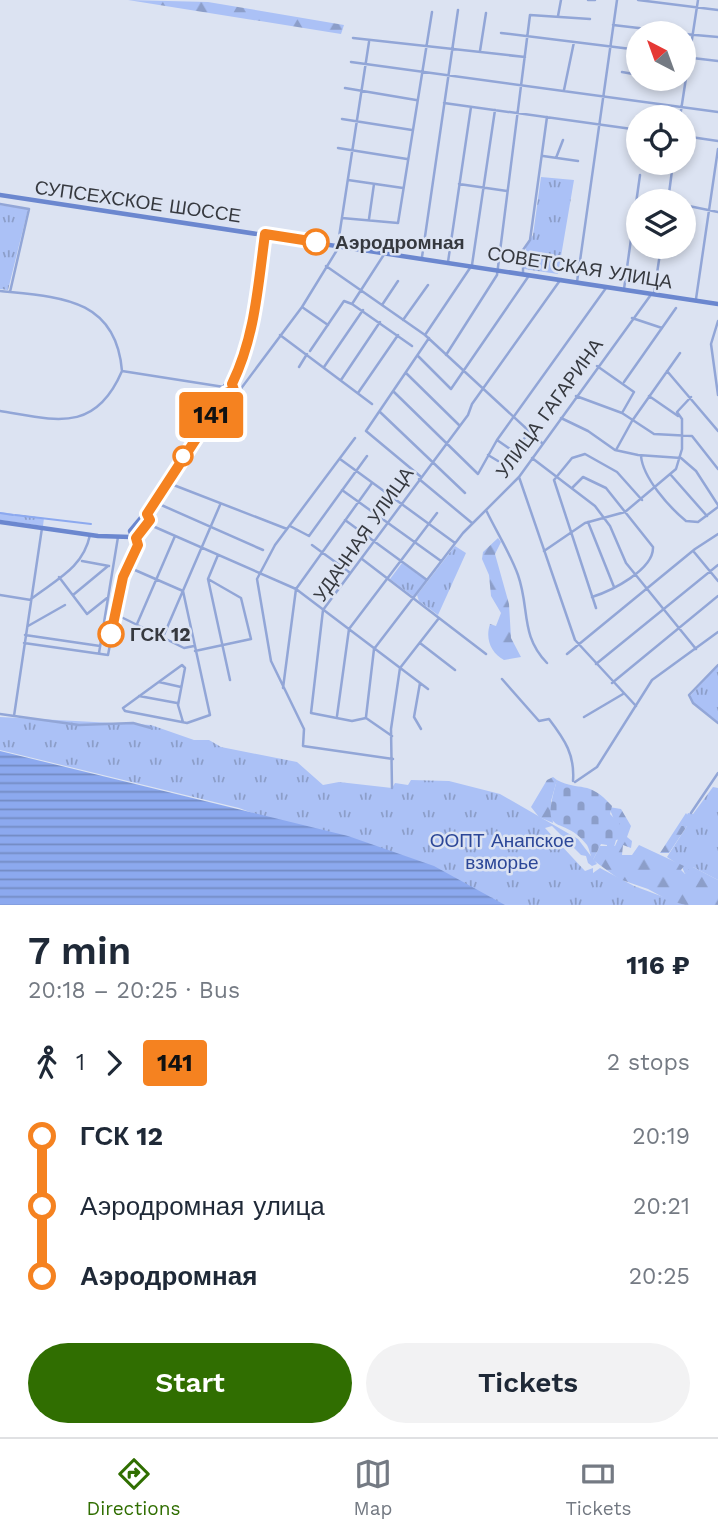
<!DOCTYPE html>
<meta charset="utf-8">
<style>
:root{--surface:#fff;--page:#f2f2f3;--text:#1f2937;--muted:#747a83;--line:#e0e1e3;--accent:#306e01}
body{margin:0;font-family:"Work Sans",sans-serif;background:var(--page);color:var(--text);height:100vh;display:flex;flex-direction:column;font-size:26px;white-space:nowrap}
*{box-sizing:border-box;margin:0}
p{font-size:23px;color:var(--muted)}
.icon{flex:none;width:38px;height:38px;fill:none;stroke:currentColor;stroke-width:2;stroke-linecap:round;stroke-linejoin:round}
.map{position:relative;height:905px;overflow:hidden}
.details{display:flex;flex-direction:column;background:var(--surface);flex:1}
.details>*{flex:none}
.badge{padding:0 14px;border-radius:5px;font-size:24px;line-height:46px}
.needle{width:46px;rotate:319deg}
.fabs{position:absolute;left:626px;top:21px;display:grid;gap:14px}
.fabs a{display:grid;place-items:center;width:70px;height:70px;border-radius:50%;background:var(--surface);box-shadow:0 4px 10px #0003;font-size:35px}
.map>.badge{position:absolute;translate:-50% -50%;box-shadow:0 0 0 4px #fff}
.legs{display:flex;align-items:center;gap:10px;height:77px;padding:0 28px;font-size:23px}
.legs p{margin-inline-start:auto}
.headline{display:flex;align-items:center;justify-content:space-between;height:119px;padding:0 28px}
h1{font-size:38px;font-weight:600;line-height:52px}
.action{display:flex;gap:14px;margin-top:auto;padding:14px 28px}
.action a{flex:1;height:80px;border-radius:42px;background:var(--accent);color:#fff;font-size:28px;font-weight:600;line-height:80px;text-align:center}
.action a+a{background:var(--page);color:var(--text)}
ul{padding:0 28px;list-style:none}
li{display:flex;align-items:center;gap:24px;height:70px;font-size:26px}
li i{display:grid;place-items:center;width:10px;height:100%;margin:0 9px;background:currentColor}
li i::after{content:'';width:18px;height:18px;margin:-9px;border:5px solid;border-radius:50%;background:var(--surface)}
li p{margin-inline-start:auto}
li:first-child i{background:linear-gradient(#0000 50%,currentColor 0)}
li:last-child i{background:linear-gradient(currentColor 50%,#0000 0)}
.menu{display:flex;justify-content:space-around;align-items:center;height:98px;border-top:2px solid var(--line);background:var(--surface);font-size:19px;color:var(--muted)}
.menu a{display:grid;justify-items:center;gap:4px}
.menu .selected{color:var(--accent)}
.map>svg:first-child{display:block}
.grass{fill:url(#grass-tufts)}
.forest{fill:url(#forest-firs)}
.cemetery{fill:url(#cemetery-stones)}
.water{fill:url(#water-rules)}
.lines{fill:none;stroke-linecap:round;stroke-linejoin:round}
.stream{stroke:#8ca9ef;stroke-width:2}
.street{stroke:#92a6d7;stroke-width:2.5}
.secondary{stroke:#6b87cf;stroke-width:4.5}
.line-1-casing{stroke:#fff;stroke-width:16}
.line-1{stroke:#f58220;stroke-width:10}
.stop-1-dot{fill:#fff;stroke:#f58220;stroke-width:3.5}
.labels{text-anchor:middle;stroke-width:5;stroke-linejoin:round;paint-order:stroke}
.street-label{font-size:19px;fill:#36393f;stroke:#dce3f2}
.stop-label{font-size:19px;font-weight:bold;fill:#36393f;stroke:#dce3f2;text-anchor:start}
.park-label{font-size:19px;fill:#2c4798;stroke:#dce3f2}
</style>
<div class="map">
<svg width="718" height="905" viewBox="0 0 718 905">
<defs>
<pattern id="grass-tufts" width="24" height="20" patternUnits="userSpaceOnUse" patternTransform="scale(1.75)"><rect width="24" height="20" fill="#abc1f6"/><path d="M3 7l-1-3M5 7V3M7 7l1-3M15 17l-1-3M17 17v-4M19 17l1-3" fill="none" stroke="#8c9ec9"/></pattern>
<pattern id="forest-firs" width="22" height="20" patternUnits="userSpaceOnUse" patternTransform="scale(1.75)"><rect width="22" height="20" fill="#abc1f6"/><path d="M5 1l3.5 6h-7zM16 11l3.5 6h-7z" fill="#8c9ec9"/></pattern>
<pattern id="cemetery-stones" width="16" height="16" patternUnits="userSpaceOnUse" patternTransform="scale(1.75)"><rect width="16" height="16" fill="#abc1f6"/><path d="M2 7V4a2 2 0 0 1 4 0v3zM10 15v-3a2 2 0 0 1 4 0v3z" fill="#8c9ec9"/></pattern>
<pattern id="water-rules" width="6" height="5" patternUnits="userSpaceOnUse" patternTransform="scale(1.75)"><rect width="6" height="5" fill="#8ca9ef"/><path d="M0 2.5h6" fill="none" stroke="#738bc3"/></pattern>
</defs>
<rect width="100%" height="100%" fill="#dce3f2"/>
<path class="grass" d="M541,177L574,180L558,274L524,269L526,247L533,235Z
M0,205L28,209L8,290L0,289Z
M0,512L44,518L43,526L0,520Z
M455,546L466,553L438,615L419,601L417,595Z
M402,563L426,580L414,597L390,579Z
M718,665V722L692,702L690,696Z
M0,717L151,725L194,740H209L221,747L297,762L323,785L339,782L392,788L395,783L408,785L411,780L449,781L500,794L578,839L597,864L592,866L588,863L586,856L581,855L552,826L545,828L585,871L593,868V873L600,868L634,886L685,905H504L239,808L0,750Z
M713,787L718,788V880L693,867L685,874L682,867L667,857L687,826H681L688,813L693,814Z"/>
<path class="forest" d="M128,0L208,2L344,25L341,34Z
M498,538L501,542L495,554L509,604L511,638L521,657L504,660C491,653 485,639 490,624L496,626L501,613L491,596L489,575L482,559L483,552Z
M553,777L557,780L551,801L553,823L539,817L531,807L547,780Z
M609,807L621,809L631,826L627,837L632,841L631,848L623,845L622,855H632L639,845L684,866L681,870L685,874L691,866L718,880V905H685L668,900L648,889L619,879L593,860L600,846H615L620,835Z
M686,813L688,816L681,826H687L669,853H660Z"/>
<path class="cemetery" d="M557,780C580,792 588,779 612,806L610,814L620,824L621,839L616,840L614,847L607,851V845L601,844L593,860C590,856 590,850 587,845C562,812 539,842 557,780Z"/>
<path class="water" d="M0,751L348,836L434,866L505,905H0Z"/>
<g class="lines">
<path class="stream" d="M0,513L13,515
M15,515L91,524"/>
<path class="street" d="M588,0H595
M638,0L718,10
M558,16L561,0
M613,25L681,33
M501,33L639,50
M684,34L718,37
M353,38L525,57
M480,51L486,13
M684,57L718,61
M351,62L718,112
M622,72L639,75
M669,79L685,81
M345,88L416,100
M564,90L574,42
M444,103L639,130
M680,117L698,0
M342,119L412,130
M684,136L718,141
M338,148L407,159
M543,156L578,161
M556,158L563,140
M348,180L403,188
M459,184L507,191
M668,201L673,163
M0,204L29,209L10,292
M684,205L718,212
M342,218L398,223L432,12
M369,219L374,184
M422,257L458,10
M448,262L471,107
M326,266L425,335L542,443
M523,273V250L530,240L547,117
M577,282L617,0
M624,289L640,175
M0,291C60,297 116,298 122,371L224,387
M654,293L661,247
M696,299L718,149
M352,304L412,346
M382,305L398,281
M302,307L328,325
M632,318L662,328
M403,320L428,285
M718,321L711,344L718,395
M280,335L372,404
M425,335L472,265L495,110
M310,351L344,301L352,304L385,253
M446,355L497,275L530,15L590,19
M418,356L451,389L528,277
M597,366L634,392L622,413
M299,367L307,354
M324,367L363,310
M667,371L718,431
M406,373L459,425
M341,380L380,322
M624,382L676,308
M394,392L478,474L497,440
M358,393L398,335
M576,396L622,413L654,434L692,436L718,469
M649,396L678,416
M0,411C55,420 95,434 122,371
M380,412L465,493
M222,414L302,307L337,250L369,42
M561,418L588,431L615,450L638,455L681,458L696,471L718,505
M530,432L513,451L497,440L606,288
M355,438L275,545L257,579L271,661L304,729L303,746L393,759
M616,450L632,421L680,353
M488,455L498,461
M641,456C643,478 669,507 686,521L698,522L718,507
M532,458L595,506L610,526L626,563L696,649
M340,459L455,543
M670,474L707,516
M420,476L366,431L429,338
M519,477L575,640L636,706
M419,479L472,523
M171,484L287,529
M573,487L583,477L606,488L653,547C654,570 611,591 592,597
M342,490L441,561
M159,504L263,550
M153,508L159,504L206,435
M486,510C496,531 510,553 518,575C530,609 520,635 547,663
M345,520L427,580
M588,522L614,587
M148,524L296,589L428,689
M290,526L309,536L367,456
M312,545L349,572
M544,551L585,523L625,512L676,469L682,449V419L677,412L691,397
M694,552L718,581
M218,555L208,579L230,680
M362,559L486,654
M82,561L109,566
M128,567L183,591
M59,577L87,614L107,598
M0,595L31,600
M73,595L108,566
M31,599C57,579 83,568 90,535
M596,608L554,480L572,458L585,454L617,472L642,500
M115,614L184,648L194,646
M137,624L175,536
M28,626L65,605
M25,635L100,646
M163,637L220,505
M24,643L108,655L123,577L138,545L137,539
M420,643L455,670
M195,651L251,639L241,598L208,579
M99,653L118,537
M567,654L695,549L718,534
M596,664L718,565
M718,665L689,695L693,703L718,723
M502,679L539,721L549,719C565,740 575,755 573,781
M159,682L181,687
M420,683L414,717L421,729
M612,683L718,596
M283,688L296,589L372,483
M139,696L177,703
M0,714L79,725L133,723L151,728
M14,716L42,528
M337,716L349,629L437,513
M366,717L374,649L463,533L519,477L650,296
M584,717L623,694
M183,722L178,705L185,668L182,665L123,708L125,711L187,723L210,715L183,591
M392,736L366,718L352,721L311,713L323,610L468,415L472,404L561,279
M575,782L597,767L652,680L718,632
M392,788L391,729L400,668L439,618
M691,813L718,773"/>
<path class="secondary" d="M0,195L718,304
M224 389a5 5 0 1 1 10 0a5 5 0 1 1-10 0Z
M232,384C255,337 258,286 265,234
M145,513L149,521L138,537L133,539L130,531Z
M147,514L226,393
M0,522L98,536L131,537"/>
</g>
<g class="lines">
<g class="line-1-casing">
<path id="line-1" d="M111,634L123,577L138,545L136,538L150,520L147,514L226,393L234,390L232,384C255,337 258,286 265,234L316,242"/>
</g>
<use href="#line-1" class="line-1"/>
</g>
<g class="stop-1-dot">
<circle cx="316" cy="242" r="12"/>
<circle cx="183" cy="456" r="9"/>
<circle cx="111" cy="634" r="12"/>
</g>
<g class="labels">
<g class="street-label">
<text transform="translate(138 201) rotate(8)" y="7">СУПСЕХСКОЕ ШОССЕ</text>
<text transform="translate(580 267) rotate(9)" y="7">СОВЕТСКАЯ УЛИЦА</text>
<text transform="translate(549 408) rotate(-54)" y="7">УЛИЦА ГАГАРИНА</text>
<text transform="translate(363 534) rotate(-55)" y="7">УДАЧНАЯ УЛИЦА</text>
</g>
<g class="stop-label">
<text x="335" y="249">Аэродромная</text>
<text x="130" y="641">ГСК 12</text>
</g>
<g class="park-label">
<text x="502" y="847">ООПТ Анапское<tspan x="502" dy="22">взморье</tspan></text>
</g>
</g>
</svg>
<div class="fabs">
<a><svg class="needle" viewBox="-14 -14 28 28"><path d="M0-13l5 13h-10z" fill="#e53935"/><path d="M0 13l5-13h-10z" fill="#747a83"/></svg></a>
<a><svg class="icon" aria-label="locate" viewBox="0 0 24 24"><circle cx="12" cy="12" r="6"/><path d="M12 2v4M12 18v4M2 12h4M18 12h4"/></svg></a>
<a><svg class="icon" aria-label="layers" viewBox="0 0 24 24"><path d="M12 4l9 5-9 5-9-5zM3 14l9 5 9-5"/></svg></a>
</div>
<b class="badge" style="left:211px;top:415px;background:#f58220;color:#111">141</b>
</div>
<section class="details">
<div class="headline"><div><h1>7 min</h1><p>20:18 – 20:25 · Bus</p></div><b>116 ₽</b></div>
<div class="legs"><svg class="icon" aria-label="walk" viewBox="0 0 24 24"><circle cx="13" cy="4" r="2"/><path d="M13 8l-2 6 4 7M11 14l-3 7M7 12l3-4h3l4 4"/></svg>1<svg class="icon" aria-label="forward" viewBox="0 0 24 24"><path d="M9 5l7 7-7 7"/></svg><b class="badge" style="background:#f58220;color:#111">141</b><p>2 stops</p></div>
<ul>
<li><i style="color:#f58220"></i><b>ГСК 12</b><p>20:19</p></li>
<li><i style="color:#f58220"></i><span>Аэродромная улица</span><p>20:21</p></li>
<li><i style="color:#f58220"></i><b>Аэродромная</b><p>20:25</p></li>
</ul>
<div class="action"><a>Start</a><a>Tickets</a></div>
</section>
<nav class="menu">
<a class="selected"><svg class="icon" aria-label="directions" viewBox="0 0 24 24"><path d="M12 3l9 9-9 9-9-9zM9 14v-3h6M13 9l2 2-2 2"/></svg>Directions</a>
<a><svg class="icon" aria-label="map" viewBox="0 0 24 24"><path d="M3 6l6-2 6 2 6-2v14l-6 2-6-2-6 2zM9 4v14M15 6v14"/></svg>Map</a>
<a><svg class="icon" aria-label="tickets" viewBox="0 0 24 24"><path d="M3 7h18v10H3zM15 7v10"/></svg>Tickets</a>
</nav>
